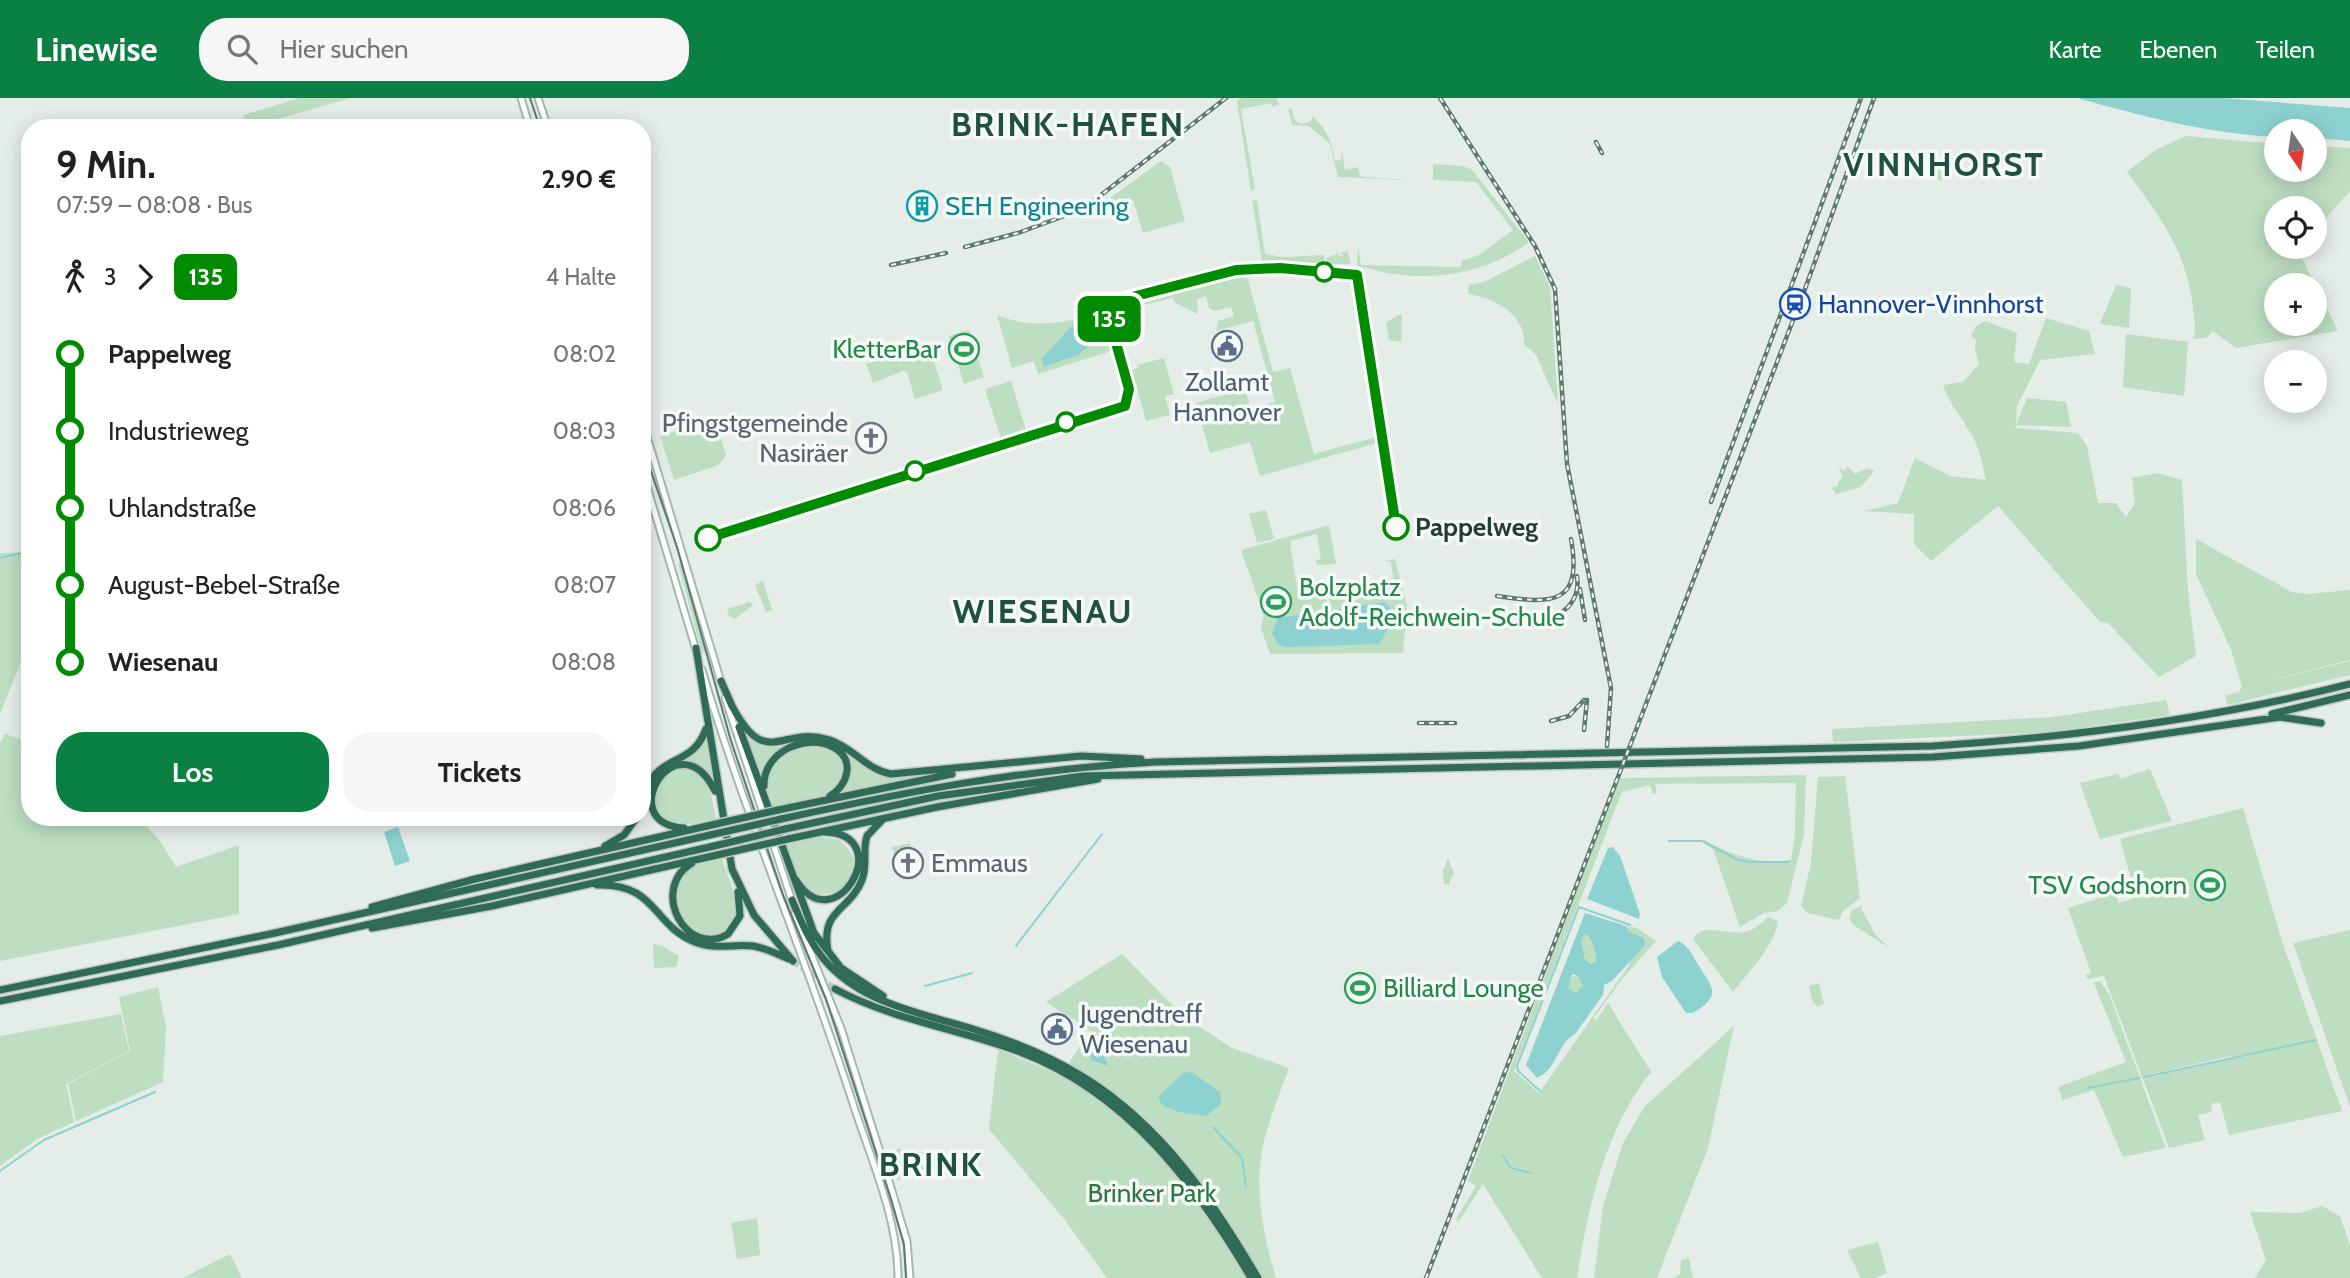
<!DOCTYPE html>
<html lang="de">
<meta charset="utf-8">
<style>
:root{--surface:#fff;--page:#f6f6f6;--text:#222;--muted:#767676;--accent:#0b8043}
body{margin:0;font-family:Cabin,sans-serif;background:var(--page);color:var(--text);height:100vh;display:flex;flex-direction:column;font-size:26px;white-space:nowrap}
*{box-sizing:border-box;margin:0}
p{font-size:23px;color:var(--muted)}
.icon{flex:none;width:38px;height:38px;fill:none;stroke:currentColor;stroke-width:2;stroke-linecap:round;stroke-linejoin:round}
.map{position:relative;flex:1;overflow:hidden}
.panel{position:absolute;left:21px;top:21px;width:630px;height:707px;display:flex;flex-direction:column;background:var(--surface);border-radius:28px;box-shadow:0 4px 18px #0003}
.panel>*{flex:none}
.badge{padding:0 14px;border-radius:10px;font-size:24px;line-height:46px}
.needle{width:46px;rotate:167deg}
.tools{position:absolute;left:2264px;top:21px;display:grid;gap:14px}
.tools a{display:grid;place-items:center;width:63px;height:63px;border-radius:50%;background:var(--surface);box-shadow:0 4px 18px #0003;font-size:35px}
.map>.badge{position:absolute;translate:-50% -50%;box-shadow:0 0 0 4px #fff}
.legs{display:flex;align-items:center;gap:10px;height:77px;padding:0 35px;font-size:23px}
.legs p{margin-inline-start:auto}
.headline{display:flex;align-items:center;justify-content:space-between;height:119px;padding:0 35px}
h1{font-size:38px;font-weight:700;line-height:52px}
.button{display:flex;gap:14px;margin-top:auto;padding:14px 35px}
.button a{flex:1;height:80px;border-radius:28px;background:var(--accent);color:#fff;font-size:28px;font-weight:700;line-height:80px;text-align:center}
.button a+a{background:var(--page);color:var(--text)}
ul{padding:0 35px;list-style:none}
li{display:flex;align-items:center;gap:24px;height:77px;font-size:26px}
li i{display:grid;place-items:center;width:10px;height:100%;margin:0 9px;background:currentColor}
li i::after{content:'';width:18px;height:18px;margin:-9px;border:5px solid;border-radius:50%;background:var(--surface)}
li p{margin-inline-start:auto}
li:first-child i{background:linear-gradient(#0000 50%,currentColor 0)}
li:last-child i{background:linear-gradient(currentColor 50%,#0000 0)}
header{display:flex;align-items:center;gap:42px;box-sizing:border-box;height:98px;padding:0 35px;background:var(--accent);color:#fff}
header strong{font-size:33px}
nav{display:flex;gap:38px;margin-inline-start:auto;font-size:24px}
.search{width:490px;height:63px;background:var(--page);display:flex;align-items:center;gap:18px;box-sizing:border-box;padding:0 24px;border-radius:28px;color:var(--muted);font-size:26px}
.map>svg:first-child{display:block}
.green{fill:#bddec1;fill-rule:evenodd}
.water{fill:#8dd1d1;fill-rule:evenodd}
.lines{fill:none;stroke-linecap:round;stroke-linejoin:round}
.stream{stroke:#8dd1d1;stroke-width:2}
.highway-tunnel{stroke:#bdcac4;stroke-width:7;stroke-dasharray:7 3.5;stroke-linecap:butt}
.secondary-casing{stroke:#a2b9ae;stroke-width:9}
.highway-casing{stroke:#c1c9c6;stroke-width:10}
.secondary{stroke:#fff;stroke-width:5}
.highway{stroke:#2f6b56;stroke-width:7}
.tram{stroke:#5e7a6f;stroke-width:2}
.rail-casing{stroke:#5e7a6f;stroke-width:4.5}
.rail{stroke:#f5faf7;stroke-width:2;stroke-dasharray:5;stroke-linecap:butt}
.highway-bridge-casing{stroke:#c1c9c6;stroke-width:10;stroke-linecap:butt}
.highway-bridge{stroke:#2f6b56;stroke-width:7}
.line-1-casing{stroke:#fff;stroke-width:16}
.line-1{stroke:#008b00;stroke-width:10}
.stop-1-dot{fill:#fff;stroke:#008b00;stroke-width:3.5}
.labels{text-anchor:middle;stroke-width:7;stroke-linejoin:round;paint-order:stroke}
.culture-label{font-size:26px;fill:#0d838f;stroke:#f5faf7;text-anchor:start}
.transit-label{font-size:26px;fill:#164399;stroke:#f5faf7;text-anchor:start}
.leisure-label{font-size:26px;fill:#27864d;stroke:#f5faf7;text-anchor:end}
.service-label{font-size:26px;fill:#4e5e75;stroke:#f5faf7}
.worship-label{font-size:26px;fill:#5b616d;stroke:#f5faf7;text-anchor:end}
.stop-label{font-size:26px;font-weight:bold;fill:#233f34;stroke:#f5faf7;text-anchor:start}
.park-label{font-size:26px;fill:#2e763f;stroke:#f5faf7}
.district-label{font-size:33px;font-weight:bold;letter-spacing:2px;fill:#1f513e;stroke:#f5faf7}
</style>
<header>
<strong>Linewise</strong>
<div class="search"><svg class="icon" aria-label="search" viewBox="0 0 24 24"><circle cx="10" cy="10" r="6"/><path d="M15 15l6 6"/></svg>Hier suchen</div>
<nav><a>Karte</a><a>Ebenen</a><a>Teilen</a></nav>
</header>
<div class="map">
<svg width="2350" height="1180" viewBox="0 0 2350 1180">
<rect width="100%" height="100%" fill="#e4ede8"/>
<path class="green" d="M300,0H351L246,30L243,17Z
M1242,0H1276L1279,7L1272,9L1271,5L1241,11L1255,91L1251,93L1237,3Z
M1288,11H1292L1294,21L1300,26L1310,24L1313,19C1327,31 1332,45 1335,63L1341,62L1342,52L1345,72L1358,69L1360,78L1364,79L1412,82L1338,79L1330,46L1309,28L1292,27Z
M2186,38L2277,46V72H2315V48L2350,50V93L2315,132V110H2277V149H2300L2298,152L2338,233L2236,250L2213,233L2206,240L2193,241C2197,230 2194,220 2193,209C2186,152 2160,119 2127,74L2155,52ZM2277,187H2315V226H2277Z
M1161,63L1170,69L1185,123L1143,135L1133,102L1109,108L1110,100Z
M1940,63L1949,66L1942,83L1929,78L1934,67Z
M1433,66L1464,68L1472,72L1529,144C1487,176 1429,185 1378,173C1371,171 1366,169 1357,168L1358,150L1361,167L1461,169L1462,163L1479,157L1513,132L1476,84L1433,82Z
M1252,101L1257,103L1265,156L1283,159L1324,157L1325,166L1262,163Z
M1347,150L1351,166H1327L1326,160L1339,155V158L1345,159L1340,155L1347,153Z
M1535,158L1550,189L1558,306L1536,257L1524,246C1526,216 1494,200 1468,196L1469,187L1484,184Z
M1247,178L1273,274L1290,270L1314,356L1376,339L1377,345L1260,378L1250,344L1210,355L1196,305L1245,291L1251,311L1275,304L1253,223L1216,233L1218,223L1234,218L1231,209L1215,213L1209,210L1206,198L1197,201L1198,216L1174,204L1173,200L1114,214L1214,184Z
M2116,187L2131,190L2129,230L2100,226Z
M997,217C1035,232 1061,224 1099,217L1111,253L1038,276L1034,263L1012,270Z
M1398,217H1402L1401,244L1389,242L1386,225Z
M2046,220L2089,233L2095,256L2040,262L2017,308L2016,327L2027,300L2066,304L2071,329L2016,327L2015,330L2078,335L2087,348L2098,405H2116L2126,419L2135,405L2132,380L2158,375L2182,382L2188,493L2196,558L2159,579L2108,525L2100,524L1998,408L1931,463L1914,446V416L1865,413L1898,405L1915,360L1950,378L1986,382C1983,370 1981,356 1976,345C1966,323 1950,309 1943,287L1963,284L1979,266L1975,253L1976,241L1971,238L1975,229L1985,223L2017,235L2014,264L2029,266Z
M969,232L984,279L964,286L949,238Z
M2126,236L2188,244L2184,298L2123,289Z
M928,245L943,292L915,301L907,274L903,273L873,285L866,266Z
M1164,260L1174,296L1165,298L1170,317L1146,323L1132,272L1138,270L1137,267Z
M1011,283L1026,332L1001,340L985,291Z
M714,320L726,357L719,367L674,382L660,338Z
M1847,368L1855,376L1867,370L1874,373L1861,389L1836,396L1832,390L1838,388V384L1843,379L1839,370L1845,373Z
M1266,412L1274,441L1257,445L1249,416Z
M1329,427L1336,466L1317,467L1316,462L1321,461L1317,436L1290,443L1296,484L1315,481L1316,491L1323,492L1327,506L1330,505L1328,495L1350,491V488L1356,487L1357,491L1394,486L1391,464L1385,463L1395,461L1407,507L1403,555L1270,556L1261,530L1264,518L1241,452ZM1384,504L1387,532L1380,541L1278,520Z
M2196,441L2292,494L2308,496L2350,492V562L2264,584L2350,563V577L2227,607L2225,598L2239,594L2242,589L2231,552L2196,476Z
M30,454V541L0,616V455Z
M682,464L706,554L702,555L678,465Z
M763,483L772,512L766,514L755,487Z
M750,504L753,507L735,521L729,518L727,511Z
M2166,602L2170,617L2048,634L1833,644L1832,631L2053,619Z
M5,636L30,644V719H138L160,743L176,769L239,747V816L0,863V645Z
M744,636L769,647L829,644L867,670L904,678L906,681L838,697L848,681L847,661C827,630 763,644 761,682Z
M706,638L713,684L709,679L674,665L694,656Z
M812,649C844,647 857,683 827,698C811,705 789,707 772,710L766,690L770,666L788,653Z
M682,670C709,675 712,698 716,721C684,729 657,733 654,693L668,673Z
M2150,671L2172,723L2100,741L2080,685L2118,676L2120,681Z
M1806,677L1804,736L1787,805L1778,813L1764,815L1740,829L1713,751L1703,744L1704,742C1733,757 1757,767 1791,762L1795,735L1796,685L1655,686L1657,695L1653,696L1650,687L1622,694L1514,973L1539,995L1630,866L1627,863L1637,839L1629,834L1626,828L1637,830L1628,824L1656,843L1622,881L1594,920L1596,923L1608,905L1651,974C1604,1034 1589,1106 1577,1180H1542L1483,1086L1458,1124L1456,1121L1476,1088L1468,1083L1619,680Z
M1845,678L1860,800L1842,814L1839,822L1807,815L1801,808L1811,765L1818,679Z
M2243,710L2280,837L2342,1013L2229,1037L2220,1004L2211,1006L2212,1014L2198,1017L2205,1042L2169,1050L2104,878L2088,881L2085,877L2091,875L2068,810L2115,795L2119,805L2156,793L2152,781H2131L2120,741ZM2231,958L2232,961L2149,979L2147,977Z
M822,739L839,742C858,757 857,769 847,789C804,809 798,782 785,746Z
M910,745L911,759L902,757L895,761L892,749Z
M722,760C726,778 740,799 736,817C725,872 644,810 687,773C696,765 710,763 722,760Z
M1448,761L1454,775L1448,787L1444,786L1443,773Z
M1863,807L1861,810L1875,836L1889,850L1852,826L1849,820L1852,812Z
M1768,819L1778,823C1774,849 1749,873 1733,894L1693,841C1704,823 1727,838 1745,834C1754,832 1762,825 1768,819Z
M2350,832V1009L2293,845Z
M1584,836C1593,840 1596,854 1596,863L1591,866L1585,862L1581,843Z
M653,846L661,847L679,858L676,869L654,870Z
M1122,856L1182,917L1232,950L1289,970C1280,995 1269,1021 1263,1047C1254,1092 1263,1137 1276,1180H1107L1064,1121L989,1031L998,951L1061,978L1090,932L1046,904Z
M1567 886a8 8 0 1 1 16 0a8 8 0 1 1-16 0Z
M2100,883L2109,896L2166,1050L2123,1059L2094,992L2063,1002L2058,989L2126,964L2094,885Z
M1819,885L1824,906L1817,908L1812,902L1809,888Z
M158,889L166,929L163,984L76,1023L68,986L130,953L119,899Z
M121,916L129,953L66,986L74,1024L37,1041L0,1068V938Z
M1734,928L1708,1050L1657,1180H1594L1603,1108L1623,1045L1645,1008Z
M898,1051L962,1060L961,1067L947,1066L946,1078L944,1073L931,1076L927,1071L905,1076L898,1083L888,1061Z
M2322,1108L2340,1118L2350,1148V1180H2255L2266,1162L2250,1114L2300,1115Z
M757,1120L760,1157L737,1161L731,1125Z
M1878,1144L1887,1175L1875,1180H1861L1847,1152Z
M230,1156L242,1180H183Z
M1689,1160L1693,1180H1673L1680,1176L1681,1162Z"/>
<path class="water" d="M2077,0H2223L2350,10V43L2315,40V33H2277V39C2209,36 2142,18 2077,0Z
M1095,223L1097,241L1078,257L1044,269L1042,260L1072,228Z
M1384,504L1391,510L1387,532L1379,546L1285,549L1279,547L1272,535L1278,520Z
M398,729L410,763L395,768L384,734Z
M1613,749L1620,758L1640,816L1639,821L1587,801L1608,750Z
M1585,815L1626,828L1629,834L1644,840L1645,847L1612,883L1604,887L1603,897L1575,936C1557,945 1558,971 1537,980L1526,967ZM1585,836C1593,840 1596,854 1596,863L1591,866L1585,862L1581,843ZM1572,876L1578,878L1583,888L1576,895L1568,890Z
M1678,843C1689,848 1692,857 1699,868C1713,890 1722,898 1693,915H1686L1662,879L1657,859Z
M1095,952H1101L1109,968L1091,962L1090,956Z
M1192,974L1220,994L1221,1006L1206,1018L1179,1014L1162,1007L1158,999L1183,975Z"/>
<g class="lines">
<path class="stream" d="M0,460L30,453
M1669,743H1702L1738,762L1751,764H1789
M1016,848L1102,736
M925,888L972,875
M2245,957L2316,942
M2144,979L2242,958
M2087,990L2140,980
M1540,993L1518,973L1517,968L1579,809L1630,827
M1213,1029L1242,1060L1246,1088
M1503,1058L1511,1070L1531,1075
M0,1073L44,1042L155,994"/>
<path class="highway-tunnel" d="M793,863L835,891"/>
<g class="secondary-casing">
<path id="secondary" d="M521,0L530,30
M538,0L548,30
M642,322L722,587
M642,372L696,552
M702,572C746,721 808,864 855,1012C873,1066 898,1122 898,1180
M725,600L792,803
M795,816L841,930L887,1076L907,1143L910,1180"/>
</g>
<g class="highway-casing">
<path id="highway" d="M696,550L732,771L754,817L793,863
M721,583L732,608
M731,606C767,675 780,626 830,642C854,650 865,671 891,676L1081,658L1141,661
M2272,616L2350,597
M739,629L814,835L841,870L883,898
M764,688C763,654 805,635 833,649C856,661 848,687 830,698
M642,704C655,651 691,673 706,631
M778,712L952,676
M781,721C909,693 1025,671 1156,664L1933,648C2074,639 2212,621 2350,586
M684,730C611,725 678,618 715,693
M785,731L938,698L1083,678L1933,659L2079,648L2280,619L2321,625
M788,741L937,709L1098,681
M605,748L624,737L637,719
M692,765C649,791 686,861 728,836L740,818L738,794
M796,782C835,845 898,737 825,734
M597,787C657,785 652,827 695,844C714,852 733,846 753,848C766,850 777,856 789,861
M792,802C802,826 811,848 829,867C866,906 923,916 973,931C1013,943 1050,958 1085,980C1162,1028 1213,1103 1258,1180
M372,809L475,781L707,728
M372,830L492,808L717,757
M828,853C820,811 850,813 862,782C868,767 862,752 867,738L883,721
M835,891C893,922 959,931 1020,954C1126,994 1196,1086 1251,1180
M0,892L275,835L710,737
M0,903L278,847L714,748"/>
</g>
<use href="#secondary" class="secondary"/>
<use href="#highway" class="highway"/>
<path class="tram" d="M530,0L540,30
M642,347L677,449L731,643L783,797L826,901L891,1101L904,1147L906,1180"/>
<g class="rail-casing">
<path id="rail" d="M1440,0L1535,148L1555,191L1567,366L1611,590L1607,648
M1596,44L1602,55
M965,149L1018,135L1083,111L1226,0
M891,167L946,155
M1711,404L1861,0
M1580,491L1585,522
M1497,498C1552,506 1583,508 1571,441
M1549,519C1569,515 1580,498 1577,478
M1440,521H1453
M1551,623L1569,618L1584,602
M1419,625H1455
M1584,632L1587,602
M1426,1180L1805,191L1874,0"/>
</g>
<use href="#rail" class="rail"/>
<g class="highway-bridge-casing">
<path id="highway-bridge" d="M707,728L778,712
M710,737L781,721
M714,748L785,731
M717,757L788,741"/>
</g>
<use href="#highway-bridge" class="highway-bridge"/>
</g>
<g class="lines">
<g class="line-1-casing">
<path id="line-1" d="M708,440L1125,308L1129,291L1105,206L1236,172L1280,170L1357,177L1396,429"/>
</g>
<use href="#line-1" class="line-1"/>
</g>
<defs>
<g id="building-ring" transform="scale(1.575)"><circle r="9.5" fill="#f5faf7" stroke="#0f9aa8" stroke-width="1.5"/><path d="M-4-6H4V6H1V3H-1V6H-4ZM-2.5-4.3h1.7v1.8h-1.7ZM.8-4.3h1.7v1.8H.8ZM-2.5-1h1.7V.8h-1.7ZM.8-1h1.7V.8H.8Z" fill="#0f9aa8"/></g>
<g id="station-ring" transform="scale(1.575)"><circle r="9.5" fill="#f5faf7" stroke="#1a4fb4" stroke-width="1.5"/><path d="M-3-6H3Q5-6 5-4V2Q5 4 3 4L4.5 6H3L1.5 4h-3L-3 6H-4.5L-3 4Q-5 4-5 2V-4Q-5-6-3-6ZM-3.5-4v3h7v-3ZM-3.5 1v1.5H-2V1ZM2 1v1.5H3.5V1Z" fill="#1a4fb4"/></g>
<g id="civic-ring" transform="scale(1.575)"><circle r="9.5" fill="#f5faf7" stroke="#5c6f8a" stroke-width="1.5"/><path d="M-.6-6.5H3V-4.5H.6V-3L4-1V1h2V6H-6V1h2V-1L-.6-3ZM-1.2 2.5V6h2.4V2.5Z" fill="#5c6f8a"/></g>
<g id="stadium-ring" transform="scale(1.575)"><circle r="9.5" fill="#f5faf7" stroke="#2e9e5b" stroke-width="1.5"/><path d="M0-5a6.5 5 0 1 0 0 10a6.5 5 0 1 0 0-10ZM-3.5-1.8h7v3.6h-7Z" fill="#2e9e5b"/></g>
<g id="church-ring" transform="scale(1.575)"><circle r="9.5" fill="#f5faf7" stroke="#6b7280" stroke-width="1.5"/><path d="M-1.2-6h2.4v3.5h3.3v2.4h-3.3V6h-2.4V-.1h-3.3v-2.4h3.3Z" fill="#6b7280"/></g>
</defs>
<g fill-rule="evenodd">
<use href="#building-ring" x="922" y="108"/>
<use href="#station-ring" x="1795" y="206"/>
<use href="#civic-ring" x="1227" y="248"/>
<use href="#stadium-ring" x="964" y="251"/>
<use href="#church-ring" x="871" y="340"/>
<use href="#stadium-ring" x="1276" y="504"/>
<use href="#church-ring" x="908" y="765"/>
<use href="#stadium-ring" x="2210" y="787"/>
<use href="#stadium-ring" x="1360" y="890"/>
<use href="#civic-ring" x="1057" y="931"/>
</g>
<g class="stop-1-dot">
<circle cx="1324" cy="174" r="9"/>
<circle cx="1066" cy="324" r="9"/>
<circle cx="915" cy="373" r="9"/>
<circle cx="1396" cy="429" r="12"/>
<circle cx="708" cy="440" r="12"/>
</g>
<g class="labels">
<g class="culture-label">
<text x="945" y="117">SEH Engineering</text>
</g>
<g class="transit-label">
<text x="1818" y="215">Hannover-Vinnhorst</text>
</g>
<g class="leisure-label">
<text x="941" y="260">KletterBar</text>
<text x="1299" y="498" text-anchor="start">Bolzplatz<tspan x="1299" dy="30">Adolf-Reichwein-Schule</tspan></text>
<text x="2187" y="796">TSV Godshorn</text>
<text x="1383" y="899" text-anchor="start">Billiard Lounge</text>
</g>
<g class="service-label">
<text x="1227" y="293">Zollamt<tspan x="1227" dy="30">Hannover</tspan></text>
<text x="1080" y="925" text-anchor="start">Jugendtreff<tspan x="1080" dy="30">Wiesenau</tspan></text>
</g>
<g class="worship-label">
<text x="848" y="334">Pfingstgemeinde<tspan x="848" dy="30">Nasiräer</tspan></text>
<text x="931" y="774" text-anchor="start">Emmaus</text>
</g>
<g class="stop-label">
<text x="1415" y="438">Pappelweg</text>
</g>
<g class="park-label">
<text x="1152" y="1104">Brinker Park</text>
</g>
<g class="district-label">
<text x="1068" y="38">BRINK-HAFEN</text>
<text x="1944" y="78">VINNHORST</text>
<text x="1043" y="525">WIESENAU</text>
<text x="931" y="1078">BRINK</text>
</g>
</g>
</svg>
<div class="tools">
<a><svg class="needle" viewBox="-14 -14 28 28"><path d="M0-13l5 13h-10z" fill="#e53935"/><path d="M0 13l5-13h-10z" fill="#767676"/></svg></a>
<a><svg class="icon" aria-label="locate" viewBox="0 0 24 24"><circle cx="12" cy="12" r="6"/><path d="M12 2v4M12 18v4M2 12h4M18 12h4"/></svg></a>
<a>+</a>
<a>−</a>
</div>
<b class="badge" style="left:1109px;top:221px;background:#008b00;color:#fff">135</b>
<section class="panel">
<div class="headline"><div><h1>9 Min.</h1><p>07:59 – 08:08 · Bus</p></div><b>2.90 €</b></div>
<div class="legs"><svg class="icon" aria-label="walk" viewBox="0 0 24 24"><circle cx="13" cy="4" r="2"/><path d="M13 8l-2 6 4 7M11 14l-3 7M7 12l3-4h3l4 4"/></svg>3<svg class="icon" aria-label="forward" viewBox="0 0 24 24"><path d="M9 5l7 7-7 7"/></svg><b class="badge" style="background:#008b00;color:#fff">135</b><p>4 Halte</p></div>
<ul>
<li><i style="color:#008b00"></i><b>Pappelweg</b><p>08:02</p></li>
<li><i style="color:#008b00"></i><span>Industrieweg</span><p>08:03</p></li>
<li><i style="color:#008b00"></i><span>Uhlandstraße</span><p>08:06</p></li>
<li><i style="color:#008b00"></i><span>August-Bebel-Straße</span><p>08:07</p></li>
<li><i style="color:#008b00"></i><b>Wiesenau</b><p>08:08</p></li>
</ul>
<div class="button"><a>Los</a><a>Tickets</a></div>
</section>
</div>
